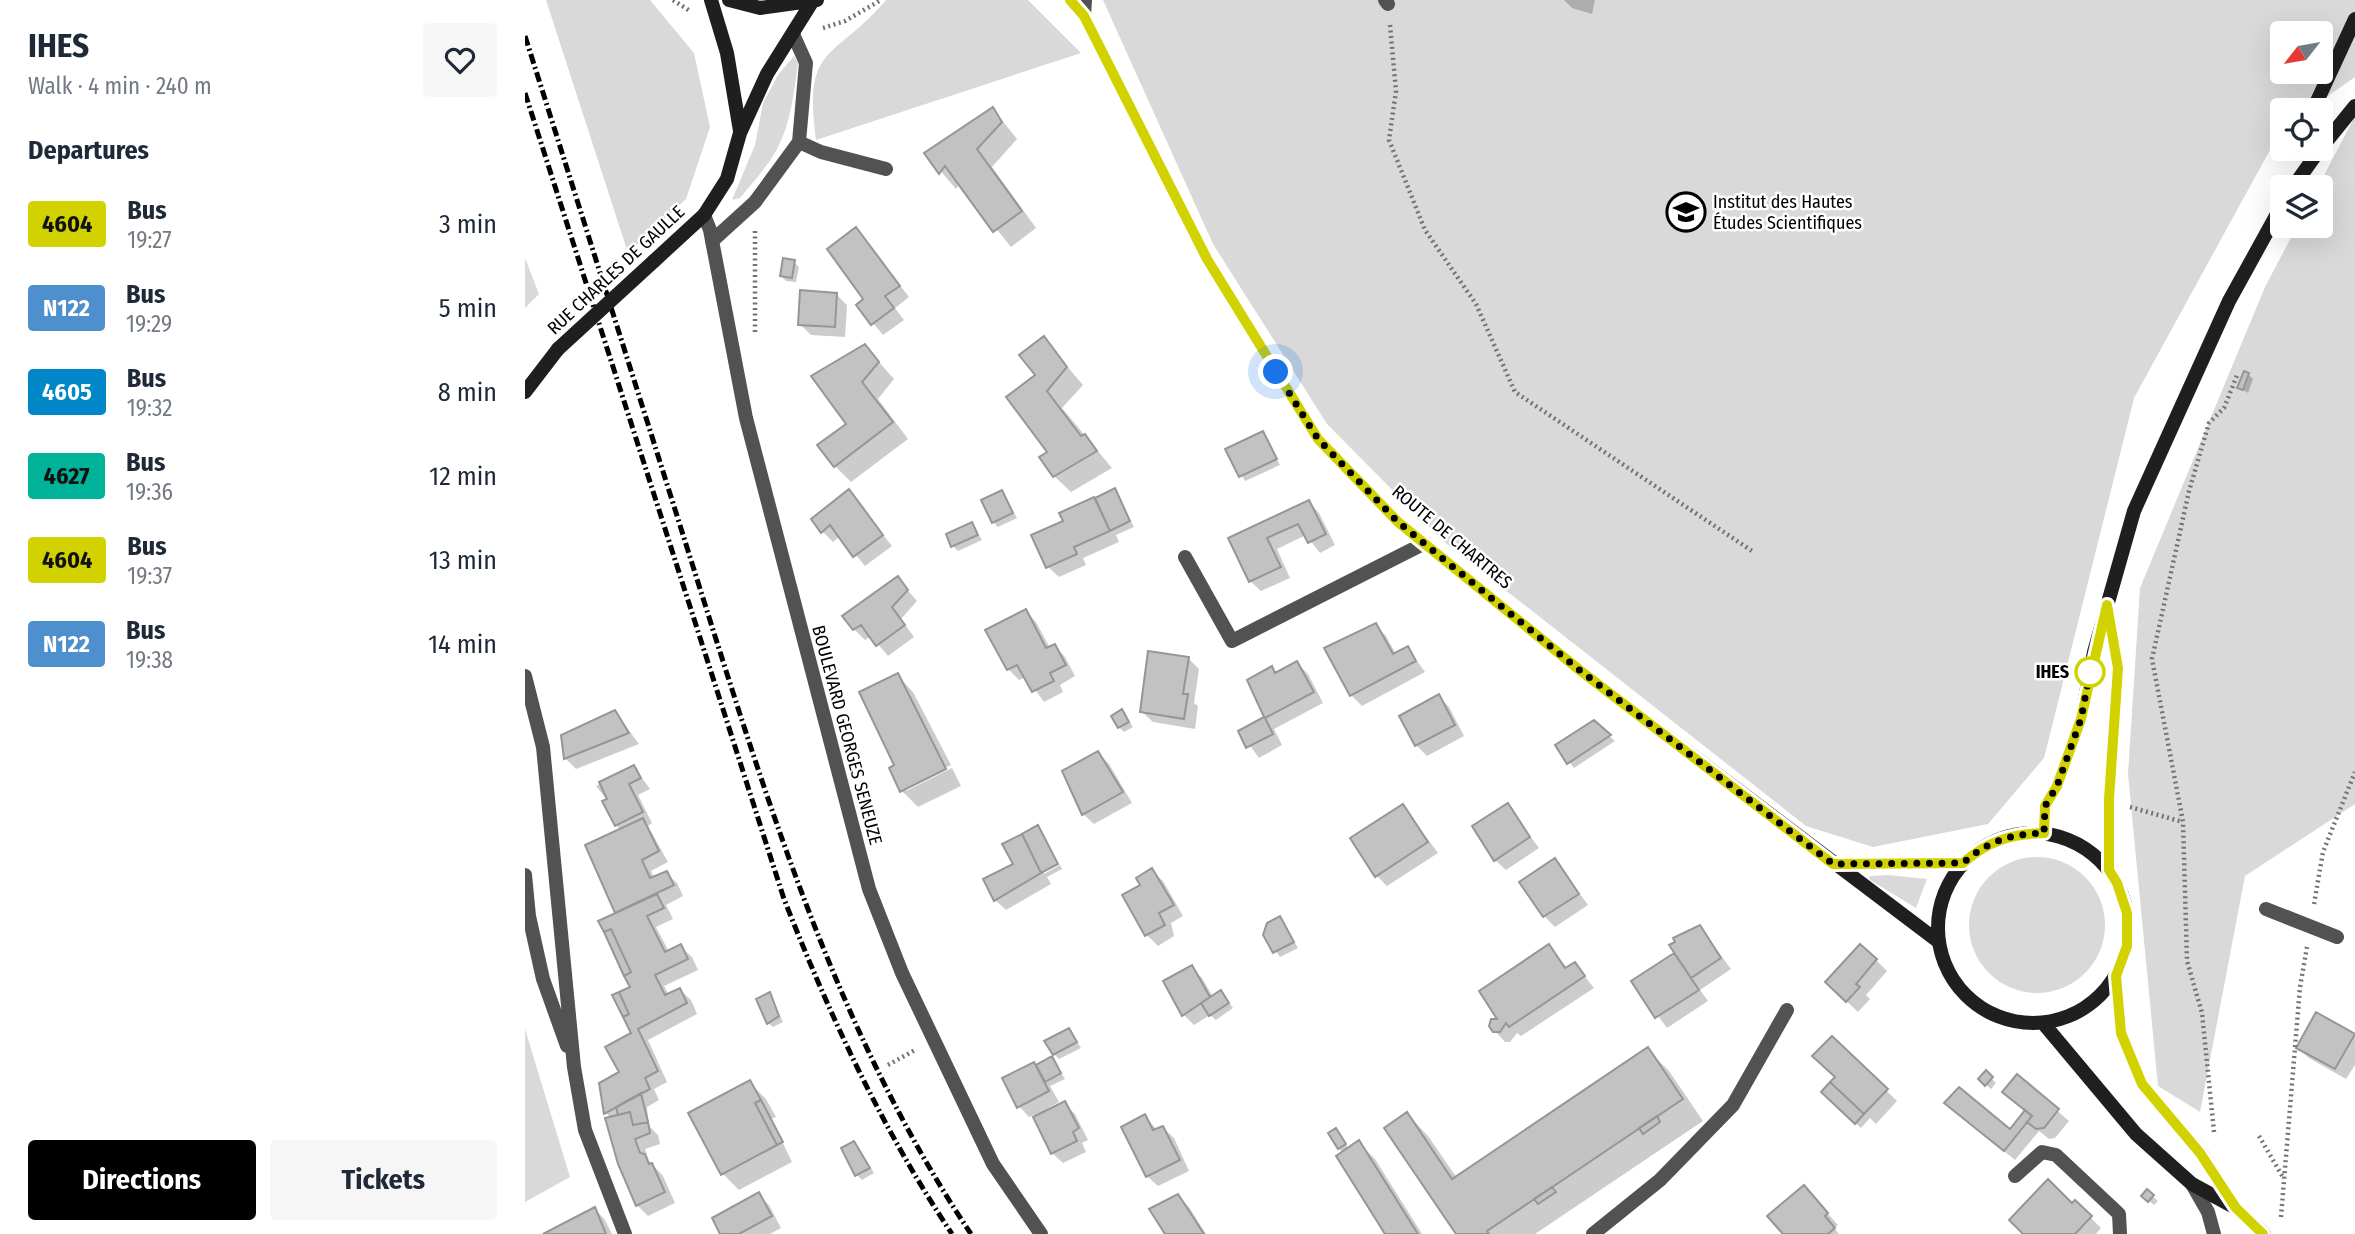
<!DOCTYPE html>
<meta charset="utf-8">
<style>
:root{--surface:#fff;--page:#f6f6f7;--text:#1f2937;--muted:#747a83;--accent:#000}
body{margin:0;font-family:"Fira Sans Condensed",sans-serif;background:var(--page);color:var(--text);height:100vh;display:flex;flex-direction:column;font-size:26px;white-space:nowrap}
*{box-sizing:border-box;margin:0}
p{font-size:23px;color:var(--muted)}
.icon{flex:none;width:38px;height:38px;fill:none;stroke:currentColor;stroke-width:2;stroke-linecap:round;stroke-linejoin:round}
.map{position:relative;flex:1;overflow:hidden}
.drawer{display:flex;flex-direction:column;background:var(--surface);width:525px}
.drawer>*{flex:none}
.badge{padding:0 14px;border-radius:5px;font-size:24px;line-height:46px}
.needle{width:46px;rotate:239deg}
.buttons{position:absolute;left:1745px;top:21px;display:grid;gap:14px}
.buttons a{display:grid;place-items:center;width:63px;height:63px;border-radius:7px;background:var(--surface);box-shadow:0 7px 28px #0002;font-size:35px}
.you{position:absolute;width:35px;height:35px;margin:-18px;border:5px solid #fff;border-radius:50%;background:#1a73e8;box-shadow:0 0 0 10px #1a73e833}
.map>.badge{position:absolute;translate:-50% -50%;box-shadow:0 0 0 4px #fff}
h2{padding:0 28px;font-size:26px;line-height:63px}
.round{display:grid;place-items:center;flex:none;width:74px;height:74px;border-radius:7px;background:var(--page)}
.headline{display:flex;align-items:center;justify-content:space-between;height:119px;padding:0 28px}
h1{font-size:33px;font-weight:700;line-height:52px}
.cta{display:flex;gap:14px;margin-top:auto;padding:14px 28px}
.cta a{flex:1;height:80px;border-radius:7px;background:var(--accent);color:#fff;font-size:28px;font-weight:700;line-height:80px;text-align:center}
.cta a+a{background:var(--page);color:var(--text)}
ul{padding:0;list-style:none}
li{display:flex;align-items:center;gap:21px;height:84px;padding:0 28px}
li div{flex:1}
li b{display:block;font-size:26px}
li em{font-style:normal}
li .badge{min-width:77px;font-weight:700;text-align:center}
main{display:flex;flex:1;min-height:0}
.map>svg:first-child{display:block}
.green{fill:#d9d9d9;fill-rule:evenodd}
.shadow{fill:#0003}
.building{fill:#c2c2c2;stroke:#969696;stroke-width:2}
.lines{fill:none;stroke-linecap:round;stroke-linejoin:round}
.path{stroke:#747474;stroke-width:4.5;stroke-dasharray:2 3.5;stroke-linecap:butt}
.service{stroke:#525252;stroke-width:14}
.minor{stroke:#525252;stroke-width:14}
.secondary{stroke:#1f1f1f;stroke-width:14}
.rail{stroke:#000;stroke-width:5;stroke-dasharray:10 3.5 2 3.5;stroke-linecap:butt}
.secondary-bridge{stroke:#1f1f1f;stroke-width:14}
.line-casing{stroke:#fff;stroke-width:16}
.line{stroke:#d2d200;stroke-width:10}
.walk{stroke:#000;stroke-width:7;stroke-dasharray:0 12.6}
.stop-dot{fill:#fff;stroke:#d2d200;stroke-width:3.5}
.labels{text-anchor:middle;stroke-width:5;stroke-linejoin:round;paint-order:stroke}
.poi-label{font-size:18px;fill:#000;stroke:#fff;text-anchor:start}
.street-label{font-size:18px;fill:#000;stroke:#fff}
.stop-label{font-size:18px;font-weight:bold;fill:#000;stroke:#fff;text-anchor:end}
</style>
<main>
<section class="drawer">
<div class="headline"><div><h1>IHES</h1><p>Walk · 4 min · 240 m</p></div><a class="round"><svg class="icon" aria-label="heart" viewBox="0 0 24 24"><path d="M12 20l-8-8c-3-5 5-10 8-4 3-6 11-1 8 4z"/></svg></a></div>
<h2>Departures</h2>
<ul>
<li><span class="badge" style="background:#d2d200;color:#111">4604</span><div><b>Bus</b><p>19:27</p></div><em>3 min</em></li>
<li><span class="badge" style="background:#4d90cd;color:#fff">N122</span><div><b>Bus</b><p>19:29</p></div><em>5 min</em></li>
<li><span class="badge" style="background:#0087c8;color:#fff">4605</span><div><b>Bus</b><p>19:32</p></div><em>8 min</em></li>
<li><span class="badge" style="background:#00b297;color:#111">4627</span><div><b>Bus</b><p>19:36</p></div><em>12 min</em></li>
<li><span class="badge" style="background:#d2d200;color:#111">4604</span><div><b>Bus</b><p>19:37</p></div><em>13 min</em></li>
<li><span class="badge" style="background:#4d90cd;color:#fff">N122</span><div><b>Bus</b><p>19:38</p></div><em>14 min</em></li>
</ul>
<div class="cta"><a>Directions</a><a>Tickets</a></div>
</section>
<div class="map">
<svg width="1830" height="1234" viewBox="0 0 1830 1234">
<rect width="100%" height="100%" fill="#fff"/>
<path class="green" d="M21,0H125L169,53L185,127L161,199L103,253Z
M361,0H503L556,53L291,140C278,43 309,61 361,0Z
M578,0H1830V77L1783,110H1757V128L1609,398L1519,758L1463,824L1348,847L1281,826L918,541L802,424L688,244ZM1757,33H1796V72H1757Z
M269,56L273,63C269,92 266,123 252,149C243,166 228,182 215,198L207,200L230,145L238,103L253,75Z
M1830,116V804L1720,876L1675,1112L1633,1086L1603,774L1615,588L1740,287L1772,226H1796V187H1793Z
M0,258L14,294L0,308Z
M1444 925a68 68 0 1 1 136 0a68 68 0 1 1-136 0Z
M1363,875L1402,879L1391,908L1345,880L1344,876Z
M0,1029L45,1177L0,1202Z"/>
<path class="shadow" d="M1039,0H1070L1067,14L1047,8Z
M468,109L492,139L467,167L511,228L486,247L435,184L431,189L401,154Z
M331,229L384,297L370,308L379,320L358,335L333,305L341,299Z
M269,262L274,267L271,282L261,281L256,276Z
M311,294L322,305L320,337L286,335L275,324Z
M519,339L558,385L537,408L587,468L546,492L529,476L524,452L512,376Z
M340,346L369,379L353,399L383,439L326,482L310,466L323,424Z
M1723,374L1728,379L1723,393L1714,387Z
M737,433L755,465L720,481L703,450Z
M590,490L609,527L591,535L594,542L558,558L561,565L534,577L523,567L541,521L570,500Z
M324,492L367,546L340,566L315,536L308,542L297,531Z
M477,492L492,518L473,527L468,522Z
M784,502L794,513L810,545L795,553L781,535L752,549L765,578L736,591L725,581L705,539Z
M447,524L457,540L433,551L428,546Z
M372,578L392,601L376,619L389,637L363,656L346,636L340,640L329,629Z
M501,611L511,622L525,648L530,646L540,657L550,676L535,685L538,692L519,702L501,677L494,680L483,669Z
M850,625L861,636L871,654L883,648L900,672L837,706L826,695Z
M663,658L674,669L669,703L673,706L670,729L628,722L617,712Z
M772,663L783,674L798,703L749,729L757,745L734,758L715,732L741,718L724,681L747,668L752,674Z
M372,675L388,692L426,765L381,787V791L427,768L436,786L393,807L377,791L371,766Z
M913,696L924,707L939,736L902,756L891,745Z
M597,711L608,727L599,732L594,727Z
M90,712L114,744L51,769L40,758Z
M1068,722L1090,741L1049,768L1032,746Z
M573,753L584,764L607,803L569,824L558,814Z
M109,767L125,789L113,795L127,823L123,826L143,862L126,871L129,878L141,873L152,883L158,896L141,905L148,919L131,927L144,952L156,947L167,957L173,970L139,986L144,995L155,990L166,1000L172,1014L123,1040L142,1082L129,1089L134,1100L122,1107L124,1126L133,1135L135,1144L120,1149L124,1161L138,1176L150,1203L123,1216L112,1205L86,1118L81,1113L76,1084L96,1073L108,1034L107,988L93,914L63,846L96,830L91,825L83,801L71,786Z
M982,805L1014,848L981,870L970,860Z
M878,806L913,853L862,886L852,876Z
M513,828L533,862L519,870V874L535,865L537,869L522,877L526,884L481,910L470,900Z
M1030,860L1063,905L1030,927L1019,916Z
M627,871L638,881L658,916L646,923L649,936L633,946L622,935L600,896L618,886Z
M755,918L773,948L755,957L740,935Z
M1175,927L1206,969L1175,990L1183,1001L1142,1028L1108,982L1152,953Z
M1024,946L1043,969L1050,964L1069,988L996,1036L992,1033L985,1042H980L969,1030Z
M1351,960L1362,971L1341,995L1345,999L1333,1012L1313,993Z
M666,967L677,978L688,997L696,992L708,1008L691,1020L685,1015L669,1025L659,1015Z
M245,994L258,1022L248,1027L243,1023Z
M1792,1014L1830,1036V1065L1821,1079L1784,1058L1773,1048Z
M544,1030L556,1048L534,1059L529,1054Z
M1307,1038L1372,1101L1351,1124L1345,1118L1336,1128L1298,1092L1312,1078Z
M1122,1049L1144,1071L1178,1121L1010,1234H933L882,1114L903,1136L932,1178Z
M527,1058L540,1079L525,1086L534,1102L523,1108L524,1111L539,1103L550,1114L563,1140L557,1143L561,1152L538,1163L527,1153L509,1115L504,1117L494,1106L511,1067Z
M1461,1073L1471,1083L1466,1089L1455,1079Z
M1492,1076L1544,1121L1530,1138L1524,1139L1514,1131L1490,1160L1432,1113L1486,1132L1501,1112L1479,1092Z
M225,1083L241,1099L251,1117L246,1119L267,1162L214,1190L198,1174Z
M620,1116L632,1130L638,1128L649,1138L664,1171L633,1186L622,1176Z
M815,1136L824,1149L834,1143L850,1159L897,1234H862L814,1148Z
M329,1143L349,1173L337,1180L332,1175Z
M1622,1191L1633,1201L1629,1205L1618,1196Z
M233,1195L244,1205L256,1228L245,1234H197Z
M653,1196L664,1207L681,1234H642Z
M1289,1198L1313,1225L1309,1228L1314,1234H1260Z
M1550,1202L1576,1228L1571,1234H1500Z
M70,1209L80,1220L87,1234H22Z"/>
<path class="building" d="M468,107L477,122L452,149L497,211L468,232L420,166L414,174L399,153Z
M331,227L375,286L360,296L369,308L346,325L331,305L338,299L302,249Z
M258,258L270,260L267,278L255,276Z
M275,290L312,293L310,327L273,325Z
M519,336L542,367L522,391L556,436L560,434L572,451L528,477L514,457L522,452L481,397L510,375L494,355Z
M340,344L354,362L337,382L368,422L309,467L292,445L321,424L286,376Z
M1719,371L1724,373L1718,390L1712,388Z
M738,431L752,459L714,477L700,449Z
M590,488L605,521L585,531L570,498Z
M324,489L358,535L328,557L305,525L296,533L286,519Z
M477,490L488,513L467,523L456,500Z
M569,497L585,531L549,547L552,554L521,568L506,535L538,521L534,513Z
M784,500L801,534L783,543L773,524L742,538L756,567L724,582L703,538Z
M447,522L453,535L426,547L421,534Z
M373,576L383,590L367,607L380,625L351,646L336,625L328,630L317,616Z
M501,609L521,648L530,644L541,665L525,673L529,681L507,692L492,665L482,670L460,630Z
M851,623L868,654L883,646L891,661L825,696L799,648Z
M623,651L664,657L658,694H663L659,719L615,712Z
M772,661L789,692L740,718L748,734L721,748L713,731L739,717L722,680L747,666L750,673Z
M373,673L421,769L375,792L364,768L369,765L334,692Z
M914,694L930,725L890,746L874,716Z
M597,709L604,722L593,728L586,716Z
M90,710L104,733L39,759L36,735Z
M1069,720L1086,735L1042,764L1030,745Z
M573,751L598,792L557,815L537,771Z
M109,765L116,778L104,784L118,812L90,826L77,801L82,799L74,782Z
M983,803L1005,837L969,861L947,826Z
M878,804L903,842L850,877L825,838Z
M118,818L134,851L117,860L125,878L142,871L149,885L90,913L60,845Z
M513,825L533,864L516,873L497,834Z
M497,834L516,873L469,901L458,879L488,864L477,844Z
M1030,858L1054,894L1018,917L994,882Z
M627,868L649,905L634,913L640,925L620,936L597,895L615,885L611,878Z
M132,894L139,908L122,916L140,952L156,944L163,959L130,975L140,995L155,988L162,1003L113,1029L133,1071L120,1078L125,1089L79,1114L74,1083L94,1072L80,1047L106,1033L98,1017L104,1014L94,992L105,987L99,976L106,972L86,929L79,932L73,921Z
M755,916L769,942L748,953L738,935L742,923Z
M1175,925L1196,958L1166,978L1144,945L1150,942L1148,938Z
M86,929L106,972L99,976L79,932Z
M1024,944L1040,968L1050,962L1060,976L984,1027L981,1023L975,1032H968L964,1026L966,1019H972L954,991Z
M1335,944L1352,959L1331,984L1335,987L1321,1002L1300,982Z
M1149,953L1174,990L1130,1018L1106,981Z
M667,965L685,997L657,1016L638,981Z
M696,990L704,1003L684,1016L676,1003Z
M94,992L104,1014L98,1017L87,995Z
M245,992L254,1016L242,1024L231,999Z
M1791,1012L1830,1034L1810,1069L1771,1048Z
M544,1028L552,1042L528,1055L519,1041Z
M1307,1036L1363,1089L1339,1114L1305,1082L1310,1077L1287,1056Z
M1123,1047L1158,1099L962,1231L964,1234H931L859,1128L882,1112L927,1179Z
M527,1056L536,1073L520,1082L511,1065Z
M509,1062L524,1091L492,1108L477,1078Z
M1461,1070L1468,1077L1460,1086L1453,1079Z
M1492,1074L1534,1109L1519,1128L1511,1129L1502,1122L1507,1116L1477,1092Z
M225,1080L236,1100L230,1103L252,1145L196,1175L163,1113Z
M1305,1082L1339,1114L1330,1124L1296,1092Z
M1434,1087L1485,1129L1500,1110L1507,1116L1479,1151L1419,1103Z
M116,1093L123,1122L108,1125L105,1112L93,1115L91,1107Z
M236,1100L258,1142L252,1145L230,1103Z
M540,1101L554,1128L548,1132L552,1141L526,1154L508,1117Z
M105,1112L108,1125L123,1122L125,1133L110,1139L115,1153L120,1154L124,1164L127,1163L140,1192L111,1206L93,1164L80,1118Z
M620,1114L628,1130L638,1126L655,1160L621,1177L596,1127Z
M1132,1116L1135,1122L1118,1134L1114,1128Z
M811,1128L821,1144L813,1149L803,1133Z
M834,1140L893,1234H860L811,1156Z
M329,1141L345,1168L330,1176L316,1148Z
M1523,1179L1547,1203L1550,1200L1567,1216L1550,1234H1498L1484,1220Z
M1279,1185L1303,1213L1300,1216L1310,1228L1303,1234H1258L1242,1216Z
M1027,1187L1031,1192L1013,1204L1009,1199Z
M1622,1189L1629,1195L1623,1202L1616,1196Z
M234,1192L247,1216L214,1234H195L187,1218Z
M653,1194L679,1234H640L624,1209Z
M70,1207L81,1234H18Z"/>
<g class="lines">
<path class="path" d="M148,0L165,11
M865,25L871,91L864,140L900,230L951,304L990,392L1227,551
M298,28L320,21L356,0
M230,231V334
M1605,807L1658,822
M1789,904L1798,852L1830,772
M363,1065L390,1050
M1689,1132L1677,1013L1662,961L1658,822L1627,659L1664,491L1684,423L1699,408L1713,373
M1734,1136L1759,1179
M1756,1217L1775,987L1782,947"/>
<path class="service" d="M860,0L863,4
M559,16L560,0
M274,142L296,152L361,169
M187,241L230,202L274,142L281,63L268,34
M1741,909L1812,937
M1490,1176L1517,1152L1531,1155L1594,1214L1595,1234"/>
<path class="minor" d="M179,215L185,230L221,418L344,889L377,973L468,1164L516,1234
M660,557L707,641L900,543
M0,676L18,747L49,1067L60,1130L100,1234
M0,875L4,916L18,979L42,1046
M1667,1184L1683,1212L1689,1234
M1068,1234L1135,1180L1208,1105L1262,1010"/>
<path class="secondary" d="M186,0L202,53L215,131
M204,0L235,8L292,0
M545,0L559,16L682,259L793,439L873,522L1057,672L1414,942
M1788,110L1830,19
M1796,148L1830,106
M1768,187L1795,149
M129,261L179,215L202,179L215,133L242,74L287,2
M0,392L33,349
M1583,610L1593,668L1584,799V870
M1519,833L1520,806L1532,786L1556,719L1569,652L1609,511L1704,301L1757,205
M1413 928a95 95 0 1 1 190 0a95 95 0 1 1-190 0Z
M1308,864L1438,863
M1591,976L1596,1033L1617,1084L1676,1153L1710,1207
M1518,1023L1611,1134L1667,1184L1711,1208L1739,1234"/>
<path class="rail" d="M0,36C59,222 118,408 177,595C247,816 316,1040 446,1234
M0,93L259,899C305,1016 357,1129 427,1234"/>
<path class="secondary-bridge" d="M33,349L129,261"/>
</g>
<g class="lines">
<g class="line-casing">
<path id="line" d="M545,0L559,16L682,259L793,439L873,522L1057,672L1308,864L1438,863C1463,841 1486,834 1519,833L1520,806L1532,786L1556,719L1582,605L1593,668L1584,799V870L1592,883L1602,913V946L1591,976L1596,1033L1617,1084L1675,1153L1711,1208L1738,1234"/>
</g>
<use href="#line" class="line"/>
<path class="walk" d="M751,372L793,439L873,522L1057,672L1308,864L1438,863C1463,841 1486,834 1519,833L1520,806L1532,786L1556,719L1565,672"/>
</g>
<defs>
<g id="university-ring" transform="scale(2.0125)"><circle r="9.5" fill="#fff" stroke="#000" stroke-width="1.5"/><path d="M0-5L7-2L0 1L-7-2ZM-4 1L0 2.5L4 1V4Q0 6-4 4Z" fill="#000"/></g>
</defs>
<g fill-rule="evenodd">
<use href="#university-ring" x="1161" y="212"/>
</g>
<circle class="stop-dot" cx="1565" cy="672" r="14"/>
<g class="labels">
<g class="poi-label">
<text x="1188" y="208">Institut des Hautes<tspan x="1188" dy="21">Études Scientifiques</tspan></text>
</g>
<g class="street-label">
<text transform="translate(91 270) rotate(-43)" y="6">RUE CHARLES DE GAULLE</text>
<text transform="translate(927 537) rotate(40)" y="6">ROUTE DE CHARTRES</text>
<text transform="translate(322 735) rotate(75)" y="6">BOULEVARD GEORGES SENEUZE</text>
</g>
<g class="stop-label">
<text x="1544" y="678">IHES</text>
</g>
</g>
</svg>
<div class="buttons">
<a><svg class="needle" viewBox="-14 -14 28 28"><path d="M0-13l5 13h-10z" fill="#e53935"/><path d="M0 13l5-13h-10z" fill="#747a83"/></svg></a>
<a><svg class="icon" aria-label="locate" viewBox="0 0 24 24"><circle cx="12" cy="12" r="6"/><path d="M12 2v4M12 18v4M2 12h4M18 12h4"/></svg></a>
<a><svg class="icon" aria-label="layers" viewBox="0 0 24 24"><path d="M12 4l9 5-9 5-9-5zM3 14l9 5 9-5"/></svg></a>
</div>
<div class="you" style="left:751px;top:372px"></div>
</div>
</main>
